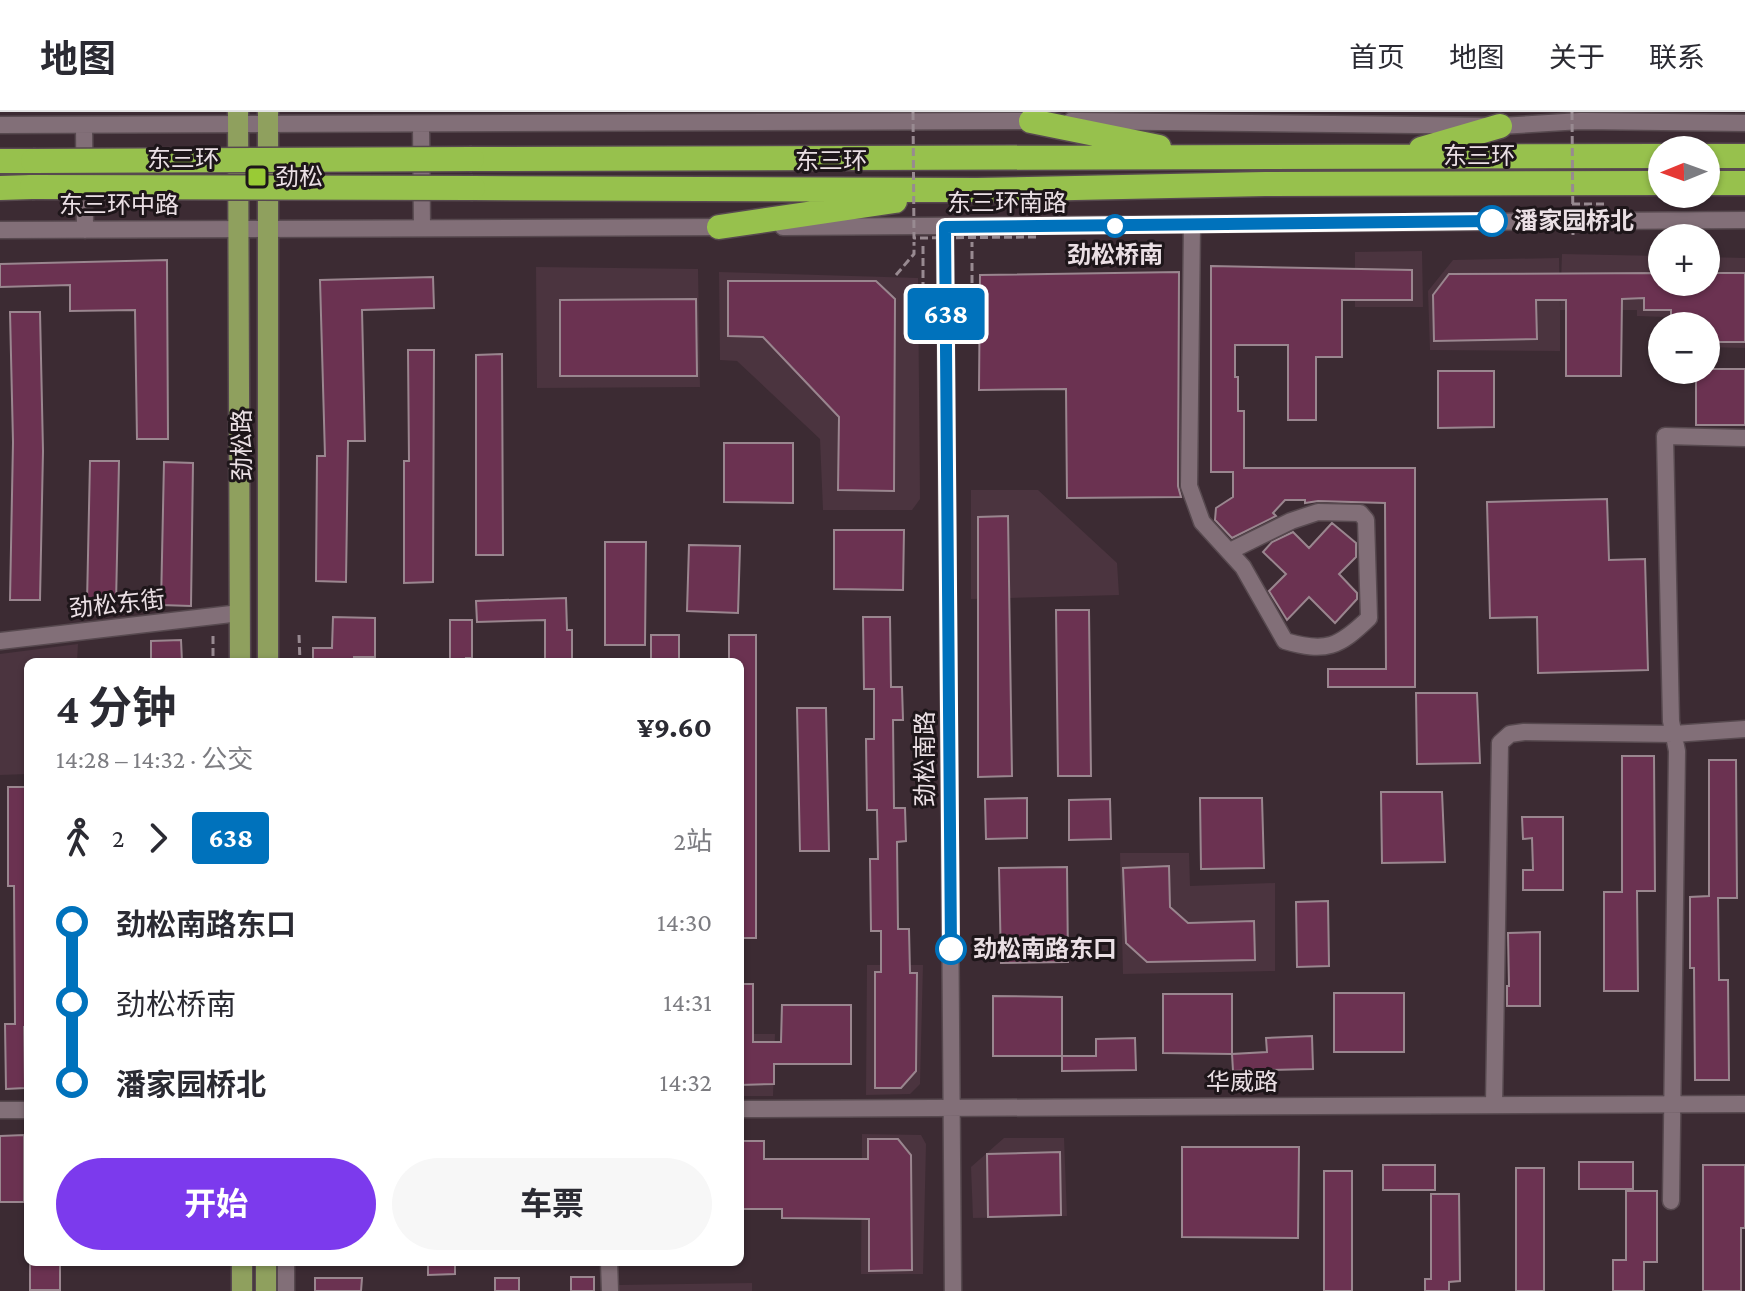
<!DOCTYPE html>
<html lang="zh">
<meta charset="utf-8">
<style>
:root{--surface:#fff;--page:#f7f7f7;--text:#2b2b33;--muted:#7c7c81;--line:#e1e1e2;--accent:#7c3aed}
body{margin:0;font-family:"Crimson Pro","Noto Sans SC",serif;background:var(--page);color:var(--text);height:100vh;display:flex;flex-direction:column;font-size:30px;white-space:nowrap}
*{box-sizing:border-box;margin:0}
p{font-size:26px;color:var(--muted)}
.icon{flex:none;width:44px;height:44px;fill:none;stroke:currentColor;stroke-width:2;stroke-linecap:round;stroke-linejoin:round}
.map{position:relative;flex:1;overflow:hidden}
.side{position:absolute;left:24px;top:546px;width:720px;height:608px;display:flex;flex-direction:column;background:var(--surface);border-radius:12px;box-shadow:0 2px 6px #0004}
.side>*{flex:none}
.badge{padding:0 16px;border-radius:6px;font-size:28px;line-height:52px}
.needle{width:52px;rotate:269deg}
.fabs{position:absolute;left:1648px;top:24px;display:grid;gap:16px}
.fabs a{display:grid;place-items:center;width:72px;height:72px;border-radius:50%;background:var(--surface);box-shadow:0 2px 6px #0004;font-size:40px}
.map>.badge{position:absolute;translate:-50% -50%;box-shadow:0 0 0 4px #fff}
.legs{display:flex;align-items:center;gap:12px;height:88px;padding:0 32px;font-size:26px}
.legs p{margin-inline-start:auto}
.head{display:flex;align-items:center;justify-content:space-between;height:136px;padding:0 32px}
h1{font-size:44px;font-weight:700;line-height:60px}
.button{display:flex;gap:16px;margin-top:auto;padding:16px 32px}
.button a{flex:1;height:92px;border-radius:48px;background:var(--accent);color:#fff;font-size:32px;font-weight:700;line-height:92px;text-align:center}
.button a+a{background:var(--page);color:var(--text)}
ul{padding:0 32px;list-style:none}
li{display:flex;align-items:center;gap:28px;height:80px;font-size:30px}
li i{display:grid;place-items:center;width:12px;height:100%;margin:0 10px;background:currentColor}
li i::after{content:'';width:20px;height:20px;margin:-10px;border:6px solid;border-radius:50%;background:var(--surface)}
li p{margin-inline-start:auto}
li:first-child i{background:linear-gradient(#0000 50%,currentColor 0)}
li:last-child i{background:linear-gradient(currentColor 50%,#0000 0)}
header{display:flex;align-items:center;gap:48px;box-sizing:border-box;height:112px;padding:0 40px;background:var(--surface);border-bottom:2px solid var(--line)}
header strong{font-size:38px}
nav{display:flex;gap:44px;margin-inline-start:auto;font-size:28px}
.map>svg:first-child{display:block}
.built{fill:#4b343f}
.building{fill:#6b3251;stroke:#9a868f;stroke-width:2}
.lines{fill:none;stroke-linecap:round;stroke-linejoin:round}
.minor-casing{stroke:#57494f;stroke-width:19}
.major-casing{stroke:#57494f;stroke-width:23}
.highway-casing{stroke:#57494f;stroke-width:27}
.path{stroke:#988a91;stroke-width:3;stroke-dasharray:8 4;stroke-linecap:butt}
.minor{stroke:#826f78;stroke-width:16}
.major{stroke:#8fa05e;stroke-width:20}
.highway{stroke:#97c14d;stroke-width:24}
.highway-bridge-casing{stroke:#57494f;stroke-width:27;stroke-linecap:butt}
.path-bridge{stroke:#988a91;stroke-width:3;stroke-dasharray:8 4;stroke-linecap:butt}
.highway-bridge{stroke:#97c14d;stroke-width:24}
.line-1-casing{stroke:#fff;stroke-width:18}
.line-1{stroke:#0072bc;stroke-width:12}
.poi-dot{fill:#99cb35;stroke:#1e161a;stroke-width:3}
.stop-1-dot{fill:#fff;stroke:#0072bc;stroke-width:4}
.labels{text-anchor:middle;stroke-width:6;stroke-linejoin:round;paint-order:stroke}
.street-label{font-size:24px;fill:#eadfe4;stroke:#1e161a}
.poi-label{font-size:24px;fill:#eadfe4;stroke:#1e161a;text-anchor:start}
.stop-label{font-size:24px;font-weight:bold;fill:#eadfe4;stroke:#1e161a;text-anchor:start}
</style>
<header>
<strong>地图</strong>
<nav><a>首页</a><a>地图</a><a>关于</a><a>联系</a></nav>
</header>
<div class="map">
<svg width="1745" height="1179" viewBox="0 0 1745 1179">
<rect width="100%" height="100%" fill="#3c2b33"/>
<path class="built" d="M1422,139L1423,195H1355V140Z
M1562,142L1662,144V170H1706V145L1745,146V236L1706,235V214H1667L1666,205L1637,204V198H1560V239L1430,238L1428,179L1453,148L1559,146L1560,196Z
M536,155L698,157L700,275L537,276Z
M719,160L918,166L920,387L912,398H823L820,327L737,249L720,248Z
M971,378H1038L1117,451L1119,483L971,487Z
M78,532L77,550H28V662L0,663V542Z
M1120,741H1189L1190,774L1275,771V859L1123,862Z
M867,853H923L920,972L910,982L866,983Z
M740,922H775L773,984H740Z
M862,1022L921,1023L926,1032L923,1162H861Z
M1004,1026H1064L1067,1104L973,1106L971,1055Z
M752,1171V1179H619V1173Z"/>
<path class="building" d="M167,148L168,327H137L135,198L70,199V173L0,175V152Z
M1211,154L1412,158V188H1342V245H1316V308H1288V233H1235V265H1238V299H1244V356H1415V575H1328V557H1386L1385,391L1318,389L1305,391V388H1285L1273,401L1276,404L1232,426L1215,408L1216,396L1233,385V360H1211Z
M1179,160L1178,374L1181,385L1067,386L1066,277L979,278L980,163Z
M1662,161V170H1706V161H1745V230H1706V214H1671V198H1644V186L1622,187L1621,264H1566V188H1536L1537,227L1434,229L1433,183L1449,162Z
M433,165L434,196L362,198L365,329H348L346,470L316,469L317,344H325L320,168Z
M728,169H876L895,187L894,379L838,378L839,305L763,225L728,224Z
M696,187L697,264H560V188Z
M10,200H40L43,339L40,488H10L13,330Z
M408,238H434L433,470L404,471V349H409Z
M502,242L503,443H476V243Z
M1706,257H1745V313H1696V258Z
M1438,259H1494V315L1438,316Z
M724,331H793V391L724,390Z
M90,349H119L116,492L87,491Z
M164,350L193,351L191,494L161,493Z
M1607,387L1609,448L1645,447L1648,558L1538,561L1537,505L1490,506L1487,390Z
M1008,404L1012,664L978,665V405Z
M1332,411L1356,431V445L1339,462L1357,481V487L1335,511L1309,485L1287,508L1269,479L1286,462L1263,440L1272,430L1293,420L1309,436Z
M834,418H904L903,478L834,477Z
M605,430H646L645,533H605Z
M689,433L740,434L738,501L687,499Z
M566,486L567,518H572V550H545V508L477,510L476,489Z
M1056,498H1089L1091,664H1058Z
M333,505L375,506V545H354V550H313V536H332Z
M863,505H890L891,575H902L903,608H893L894,696H905L906,729L897,730L898,817H909L910,861H917L916,959L901,976H875V860H881V819H871L870,747H878L877,698H867L866,627H874V577H864Z
M450,508H472V546H466V550H450Z
M651,523H679V550H651Z
M729,523H756V826H740V550H729Z
M181,528L182,550H151V529Z
M1416,581H1477L1480,651L1417,652Z
M797,596H826L829,739H800Z
M1622,644H1654L1655,779H1637L1638,879H1604V780H1622Z
M1709,648H1736L1737,786H1718L1719,868H1728L1729,968H1695L1694,856H1690V785L1709,784Z
M8,675H28V915H24L25,976L6,977L5,912H15L14,774H8Z
M1381,680H1442L1445,750L1382,751Z
M1027,686V726L986,727L985,687Z
M1200,686H1262L1264,756L1201,757Z
M1110,687L1111,727L1069,728V688Z
M1522,705H1563V778H1523V758H1533L1532,726L1523,727Z
M1169,754L1170,795L1188,811L1254,809L1255,848L1147,850L1126,831L1123,756Z
M1067,755L1068,850L1001,851L999,756Z
M1328,789L1329,854L1297,855L1296,790Z
M1540,820V894H1507V874H1509L1508,821Z
M740,872H753V930H781L782,893H851V952H774V972L740,973Z
M1334,881H1404V940H1334Z
M1163,882H1232V942L1163,941Z
M993,884L1062,885V944H993Z
M1312,924L1313,957L1233,959L1232,942L1267,940L1266,926Z
M1135,926L1136,958L1062,959V944H1096V927Z
M24,1023V1090H0V1024Z
M868,1027H898L911,1043L912,1158L869,1159V1107L782,1106V1097H740V1029H764V1047H868Z
M1182,1035H1299L1298,1126L1182,1125Z
M1060,1040L1061,1103L988,1105L987,1042Z
M1579,1050H1633V1077H1579Z
M1383,1053H1435V1078H1383Z
M1703,1053H1745V1116H1741V1179H1703Z
M1516,1056H1544V1179H1516Z
M1324,1059H1352V1179H1324Z
M1626,1079H1657V1150H1644V1179H1613V1148H1626Z
M1431,1082H1459L1460,1169L1449,1170V1179H1425V1167H1431Z
M30,1150H60V1178H30Z
M428,1150H455V1162L428,1163Z
M571,1165H594V1179H571Z
M315,1166H362L361,1179H315Z
M495,1166H519V1179H495Z"/>
<g class="lines">
<g class="minor-casing">
<path id="minor" d="M1071,9L1500,14L1581,9L1745,11
M0,13L1040,9
M84,13L85,118
M421,13L422,116
M1192,112L1189,374L1202,410L1243,455L1285,529C1326,541 1339,535 1369,506L1366,408L1360,401L1318,400L1291,409L1230,439
M783,115L1745,108
M945,115L953,1179
M0,118L727,115
M0,529L240,501
M1494,993L1500,631L1510,622L1524,620L1674,622L1745,617
M740,997L1745,992
M0,998H28
M1671,1089L1677,639L1671,609L1665,324L1745,326
M609,1150L610,1179
M286,1179V1150"/>
</g>
<g class="major-casing">
<path id="major" d="M238,0L240,550
M268,550V0
M242,1150V1179
M266,1179V1150"/>
</g>
<g class="highway-casing">
<path id="highway" d="M1031,9L1159,35
M1421,37L1500,14
M1706,44H1745
M472,47L1662,44
M0,49H33
M1706,71H1745
M0,76L32,75
M473,76L977,78L1265,72L1662,71
M719,115L895,89"/>
</g>
<path class="path" d="M1572,92H1604
M896,163L914,142V130
M923,190V130
M972,195V130
M299,523L300,550
M213,524V550"/>
<use href="#minor" class="minor"/>
<use href="#major" class="major"/>
<use href="#highway" class="highway"/>
<g class="highway-bridge-casing">
<path id="highway-bridge" d="M33,49L472,47
M32,75L473,76"/>
</g>
<path class="path-bridge" d="M913,0L914,126L1038,125
M1572,0L1573,123"/>
<use href="#highway-bridge" class="highway-bridge"/>
</g>
<g class="lines">
<g class="line-1-casing">
<path id="line-1" d="M951,837L945,115L1492,109"/>
</g>
<use href="#line-1" class="line-1"/>
</g>
<rect class="poi-dot" x="247" y="55" width="20" height="20" rx="4"/>
<g class="stop-1-dot">
<circle cx="1492" cy="109" r="14"/>
<circle cx="1115" cy="114" r="10"/>
<circle cx="951" cy="837" r="14"/>
</g>
<g class="labels">
<g class="street-label">
<text x="1479" y="52">东三环</text>
<text x="183" y="55">东三环</text>
<text x="831" y="57">东三环</text>
<text x="1007" y="99">东三环南路</text>
<text x="119" y="101">东三环中路</text>
<text transform="translate(242 333) rotate(-90)" y="8">劲松路</text>
<text transform="translate(117 492) rotate(-6)" y="8">劲松东街</text>
<text transform="translate(925 647) rotate(-90)" y="8">劲松南路</text>
<text x="1242" y="978">华威路</text>
</g>
<g class="poi-label">
<text x="275" y="73">劲松</text>
</g>
<g class="stop-label">
<text x="1514" y="117">潘家园桥北</text>
<text x="1115" y="151" text-anchor="middle">劲松桥南</text>
<text x="973" y="845">劲松南路东口</text>
</g>
</g>
</svg>
<div class="fabs">
<a><svg class="needle" viewBox="-14 -14 28 28"><path d="M0-13l5 13h-10z" fill="#e53935"/><path d="M0 13l5-13h-10z" fill="#7c7c81"/></svg></a>
<a>+</a>
<a>−</a>
</div>
<b class="badge" style="left:946px;top:202px;background:#0072bc;color:#fff">638</b>
<section class="side">
<div class="head"><div><h1>4 分钟</h1><p>14:28 – 14:32 · 公交</p></div><b>¥9.60</b></div>
<div class="legs"><svg class="icon" aria-label="walk" viewBox="0 0 24 24"><circle cx="13" cy="4" r="2"/><path d="M13 8l-2 6 4 7M11 14l-3 7M7 12l3-4h3l4 4"/></svg>2<svg class="icon" aria-label="forward" viewBox="0 0 24 24"><path d="M9 5l7 7-7 7"/></svg><b class="badge" style="background:#0072bc;color:#fff">638</b><p>2站</p></div>
<ul>
<li><i style="color:#0072bc"></i><b>劲松南路东口</b><p>14:30</p></li>
<li><i style="color:#0072bc"></i><span>劲松桥南</span><p>14:31</p></li>
<li><i style="color:#0072bc"></i><b>潘家园桥北</b><p>14:32</p></li>
</ul>
<div class="button"><a>开始</a><a>车票</a></div>
</section>
</div>
